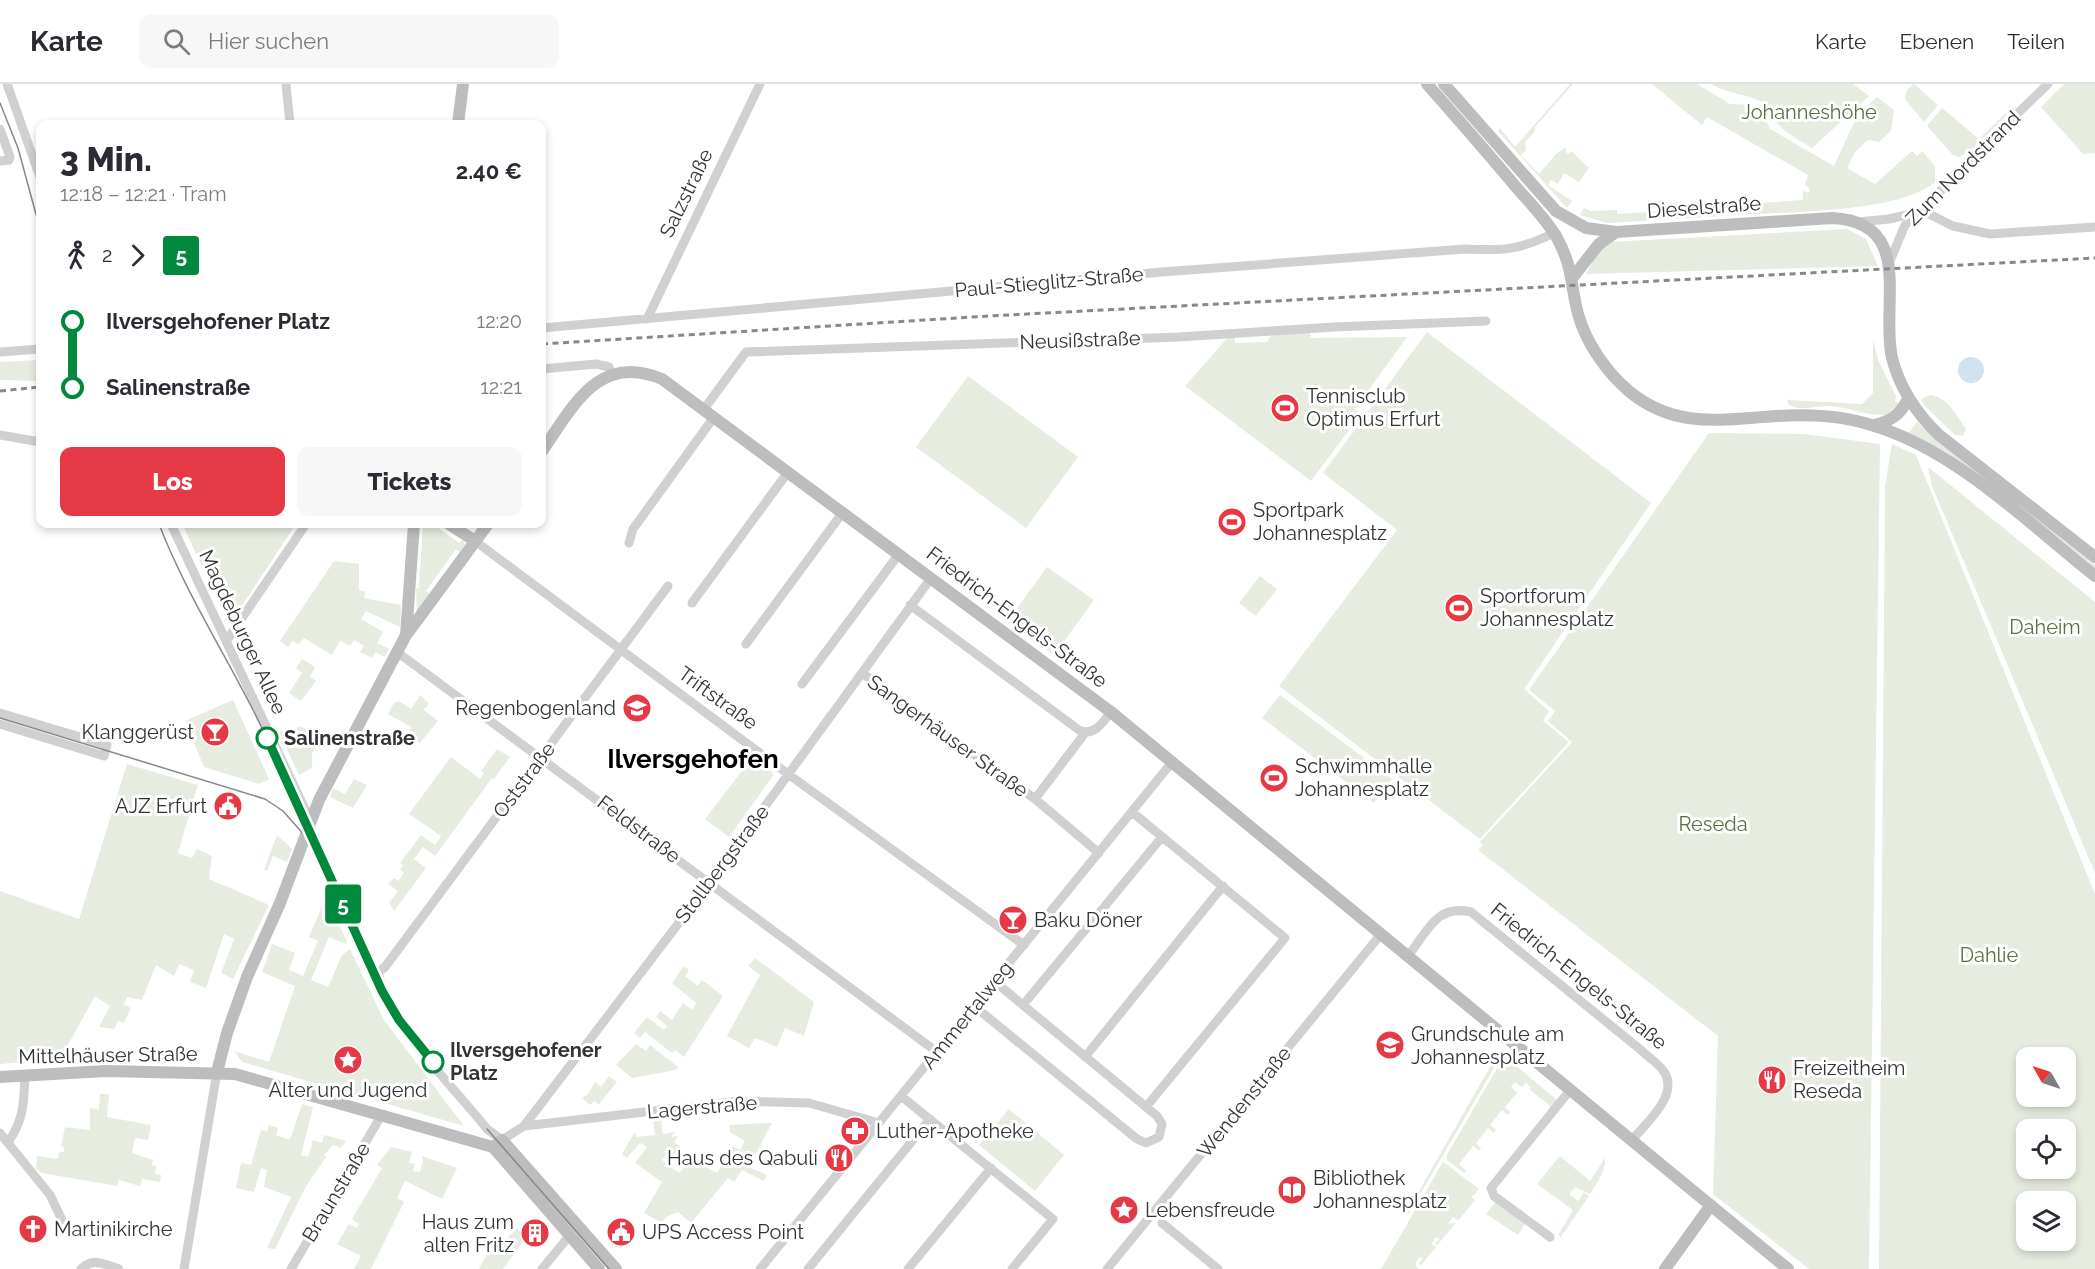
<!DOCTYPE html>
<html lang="de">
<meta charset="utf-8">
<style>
:root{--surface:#fff;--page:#f7f7f7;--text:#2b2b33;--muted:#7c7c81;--line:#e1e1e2;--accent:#e63946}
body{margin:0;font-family:Raleway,sans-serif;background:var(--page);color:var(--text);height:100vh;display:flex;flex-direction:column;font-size:22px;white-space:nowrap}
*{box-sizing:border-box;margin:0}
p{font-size:20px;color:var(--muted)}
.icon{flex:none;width:33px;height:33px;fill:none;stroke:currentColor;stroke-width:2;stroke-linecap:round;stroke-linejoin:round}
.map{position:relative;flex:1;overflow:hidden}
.drawer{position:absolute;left:36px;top:36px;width:510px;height:408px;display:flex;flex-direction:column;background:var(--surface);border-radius:12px;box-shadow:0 3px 9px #0003}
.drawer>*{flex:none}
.badge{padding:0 12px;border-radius:4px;font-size:21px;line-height:39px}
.needle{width:39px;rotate:309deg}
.tools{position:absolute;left:2016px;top:963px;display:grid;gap:12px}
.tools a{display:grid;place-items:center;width:60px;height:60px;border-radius:12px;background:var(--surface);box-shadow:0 3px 9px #0003;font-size:30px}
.map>.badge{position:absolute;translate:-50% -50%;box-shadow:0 0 0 3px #fff}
.legs{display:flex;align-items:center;gap:9px;height:66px;padding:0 24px;font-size:20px}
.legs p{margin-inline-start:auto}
.summary{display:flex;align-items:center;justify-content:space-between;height:102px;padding:0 24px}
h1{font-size:33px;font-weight:800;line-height:45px}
.action{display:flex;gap:12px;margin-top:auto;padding:12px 24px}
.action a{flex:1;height:69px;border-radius:12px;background:var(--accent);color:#fff;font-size:24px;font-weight:800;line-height:69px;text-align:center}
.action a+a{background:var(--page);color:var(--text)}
ul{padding:0 24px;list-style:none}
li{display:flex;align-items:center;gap:21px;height:66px;font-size:22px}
li i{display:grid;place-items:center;width:9px;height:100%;margin:0 8px;background:currentColor}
li i::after{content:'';width:15px;height:15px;margin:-8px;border:4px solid;border-radius:50%;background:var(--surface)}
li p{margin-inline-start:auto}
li:first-child i{background:linear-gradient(#0000 50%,currentColor 0)}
li:last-child i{background:linear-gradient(currentColor 50%,#0000 0)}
header{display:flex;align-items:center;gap:36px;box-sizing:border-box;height:84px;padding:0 30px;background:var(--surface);border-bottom:2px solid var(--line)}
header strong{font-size:28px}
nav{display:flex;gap:33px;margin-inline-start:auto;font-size:21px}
.search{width:420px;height:54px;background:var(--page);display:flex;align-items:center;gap:15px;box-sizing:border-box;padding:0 21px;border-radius:12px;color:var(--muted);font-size:22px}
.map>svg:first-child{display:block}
.green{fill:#e6ecdf;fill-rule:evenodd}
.water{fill:#cfe2ee}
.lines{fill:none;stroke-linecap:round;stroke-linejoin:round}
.street{stroke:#d0d0d0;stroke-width:9}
.secondary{stroke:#bdbdbd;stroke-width:12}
.tram{stroke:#888;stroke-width:1.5}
.rail{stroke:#888;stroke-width:3;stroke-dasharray:6 4.5;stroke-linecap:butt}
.line-1-casing{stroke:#fff;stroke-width:14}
.line-1{stroke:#00883c;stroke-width:9}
.stop-1-dot{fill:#fff;stroke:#00883c;stroke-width:3}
.labels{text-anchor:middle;stroke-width:6;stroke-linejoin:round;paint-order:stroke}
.park-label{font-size:20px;fill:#56703f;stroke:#fff}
.street-label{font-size:20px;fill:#333;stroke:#fff}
.poi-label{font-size:20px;fill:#333;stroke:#fff;text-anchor:start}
.stop-label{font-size:20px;font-weight:bold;fill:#333;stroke:#fff;text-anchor:start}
.district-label{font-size:26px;font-weight:bold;fill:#000;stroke:#fff}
</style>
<header>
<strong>Karte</strong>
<div class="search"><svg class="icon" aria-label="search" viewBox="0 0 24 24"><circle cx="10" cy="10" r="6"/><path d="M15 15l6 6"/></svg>Hier suchen</div>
<nav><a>Karte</a><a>Ebenen</a><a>Teilen</a></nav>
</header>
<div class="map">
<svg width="2095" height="1185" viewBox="0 0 2095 1185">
<rect width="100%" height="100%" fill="#fff"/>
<path class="green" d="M1570,0H1573L1535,43V47L1525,58L1526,66L1521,71L1539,90L1556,70L1566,63V68L1568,70L1571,67L1589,84L1579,98L1564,89L1558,100L1551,96L1548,101L1572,117L1567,124L1498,47L1500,44L1515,63Z
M1652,0H1697L1730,20L1750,21L1763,30L1770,45L1834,82L1858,30L1877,13L1894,26L1891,47L1879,58L1868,56L1855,68L1847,84L1875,100L1912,67L1917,72L1922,67L1935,82V98C1899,129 1784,128 1734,131L1733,121L1803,116V106L1808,109L1810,106L1805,100L1808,91L1707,33L1702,41Z
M1711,0H1853L1869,12L1812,64C1801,57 1786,50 1777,39C1773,35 1772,27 1768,23C1753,9 1728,11 1711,0Z
M1914,0L1938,21L1924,38L1905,15L1907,6Z
M2064,0H2095V69L2083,70L2041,23Z
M1942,24L1979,55L2006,29L2007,31L1970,67L1959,73L1953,71L1927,42Z
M1723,123V132L1608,139L1580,131L1584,124L1591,127L1617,126V130Z
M1847,145L1866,155L1878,182L1586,190L1599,167L1610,158Z
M1427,248L1651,419L1524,605L1549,627L1543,637L1569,658L1480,755L1279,602L1397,446L1323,389Z
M1310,249L1311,254L1407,253L1355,325L1361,330L1311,397L1185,302L1230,251L1235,252V259L1267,258L1272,250Z
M1873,255L1878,276L1896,312L1895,318L1899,319L1888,330C1870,334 1849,323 1830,322C1816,321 1800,329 1788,320L1787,311L1788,316L1862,320L1873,309Z
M40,276V297L0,296V278Z
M968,292L1078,373L1026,444L916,363Z
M1930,311C1948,313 1956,331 1966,345L1963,352L1955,351L1924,321L1921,315Z
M1917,338L2095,481V486L1946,368L1909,349Z
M1709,349L1804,350L1880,360L1869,1185H1809L1713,1110L1718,952L1478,766L1483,761L1480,758L1572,658L1548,637L1555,627L1529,606Z
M1892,360L1916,371L2095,810V1185H1879L1885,402ZM2026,974H2066V1012H2026ZM2026,1046H2066V1084H2026ZM2026,1118H2066V1156H2026Z
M1928,383L2095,518V789L1932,402Z
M182,440H296L233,535L228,534L224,528Z
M423,440H433L459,459L463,455L465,461L460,468L456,465L426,507L430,510L417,527L416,505L419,504Z
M334,477L359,480V506L365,508L364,514L401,521L400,543L366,527L361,535L383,548L377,559L389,565L384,573L376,568L372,574L360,568L364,562L354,556L350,562L340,557L332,571L304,554L299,560L292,557L288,563L280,557Z
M1047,483L1094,516L1054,571L1007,538Z
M1260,492L1277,505L1256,532L1239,519Z
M302,575L315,583L310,593L316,597L301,617L289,609L302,589L296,584Z
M420,611L429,619L424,626L438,637L420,659L407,651L411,643L388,630L394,619L399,617L411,625Z
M1280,611L1392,695L1374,719L1262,634Z
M233,616L269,695L259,700L204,683L185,637Z
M299,642L322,651L312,670V684L299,691L279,648L283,646L292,652Z
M497,665L510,673L494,695L492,694L435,772L423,763L414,775L426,784L394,827L389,819L398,807L388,800L394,794L398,797L404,789L400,786L403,781L400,779L421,751L435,761L441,752L409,730L451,673L480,695L484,689L481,687Z
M752,674L772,688L773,692L729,753L705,735Z
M127,680L198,701L178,769L192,774L197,765L212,772L209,795L269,821L233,895L221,889L234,855L224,850L206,904L190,898L194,886L179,880L174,892L156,881L142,916L127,913L124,921L131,924L124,939L118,937L114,945L99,943L110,922L95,912L60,975L0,980V807L79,835Z
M354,695L367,701L353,724L330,713L333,704L345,710Z
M277,751L292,765L287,778L273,772L267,787L264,786L262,791Z
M326,813L347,858L346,860L329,853L311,896L328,903L342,871L350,865L384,936L464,1042L242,978L234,967L269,978L295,902L262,888L272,860L295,869L289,886L303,892L318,857L309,853Z
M755,874L814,918L804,952L785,944L777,963L755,954L749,964L727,952L760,891L748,882Z
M684,882L689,886L685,892L697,902L702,896L723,912L684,973L675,966L672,969L645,948L640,954L634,949L647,933L664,946L667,942L656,933L660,927L672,936L683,919L692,926L696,919L672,899Z
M636,960L646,967L650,961L678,983L676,986L632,994L616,981Z
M1497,967L1500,969L1494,984L1409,1129L1407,1128L1495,974Z
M1504,972L1557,1016L1547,1029L1550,1022L1529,1005L1531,1003L1526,999L1522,1003L1515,998L1511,1003L1517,1009L1505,1023L1510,1028L1508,1031L1502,1026L1490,1041L1496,1046L1494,1049L1488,1044L1476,1059L1481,1064L1479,1067L1473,1062L1459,1080L1466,1087L1464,1089L1447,1076V1071Z
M609,992L617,998L599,1020L594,1017L590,1021L582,1014L588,1010L595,998L601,1003Z
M100,1010H109L107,1033L151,1041L148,1056L135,1054L132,1069L153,1076L152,1081L156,1082L155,1090L161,1091L160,1098L142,1095L140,1102L119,1096L117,1102L42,1089L36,1085L37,1072L58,1075L59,1068H64V1063L61,1062L65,1043L90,1046V1024L99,1025Z
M302,1020L313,1023L301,1071L308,1073L313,1056L322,1059L324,1051L346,1057L341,1064L333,1061L324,1071L326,1073L305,1104L275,1165L267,1164L291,1113L264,1103L267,1086L261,1084L254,1108L236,1104L241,1079L251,1081L261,1046L267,1047L269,1041L278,1044L276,1051L290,1056Z
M1009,1025L1064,1071L1035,1107L979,1061Z
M661,1035L663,1050L675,1048L671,1053L678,1052L674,1058L682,1064L674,1077L666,1071L662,1076L666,1079L664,1082L668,1085L670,1083L680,1089L691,1075L717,1089L732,1062L740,1066L745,1057L730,1048L729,1041L772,1039L749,1083L767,1091L764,1097L742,1086L734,1098L728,1094L691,1139L678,1128L666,1133L662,1139L644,1129L662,1098L635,1079L647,1063L640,1059L627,1074L622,1070L635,1048L636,1053L655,1051L653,1036Z
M391,1063L412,1068L409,1079L415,1080L413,1087L420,1088L423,1076L422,1072L457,1084L442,1115L405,1097L397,1114L404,1118L371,1185H354L361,1172L337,1160L349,1140L356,1144L359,1140L352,1135L382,1084L377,1081Z
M1560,1072L1590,1097L1605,1074C1606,1088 1597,1098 1590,1110L1575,1103L1569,1110L1578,1117L1584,1108L1589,1112L1561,1153L1558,1151L1573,1126L1537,1100Z
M1443,1078L1479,1105L1472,1113L1475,1116L1458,1137L1453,1133L1448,1140L1456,1139L1437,1161L1435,1160L1439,1155L1436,1153L1431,1160L1436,1163L1421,1181L1419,1180L1422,1175L1420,1173L1415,1180L1418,1185H1381Z
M1495,1118L1525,1140L1518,1151L1486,1130Z
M517,1144L526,1154L503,1185H479L488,1168L491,1171Z"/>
<path class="water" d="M1958 286a13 13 0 1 1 26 0a13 13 0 1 1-26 0Z"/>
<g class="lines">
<path class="street" d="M7,0L40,93
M286,0L290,40
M0,45L10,73L9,76L0,77
M1858,138L1889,135L1923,127L1953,142L1990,150L2095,143
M1890,177L1905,141L1923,127L1956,89L2048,0
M647,235L760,0
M542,244L1162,188L1465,165C1504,167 1519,166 1554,149
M0,268L40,265
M542,285L596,280L609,283L611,289
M704,325L746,268L1179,253L1334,243L1486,237
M0,351L40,358
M171,440L311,738
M475,457L788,690L1024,861
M629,459L633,445L714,333
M668,502L385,883L378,888C389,941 453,1002 487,1045L502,1056L524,1042L710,798L931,494
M692,519L788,388
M910,521L1079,646C1094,653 1102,639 1111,628
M227,556L306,440
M746,560L843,428
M397,568L937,968
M862,589L1035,715L1099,769
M802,600L899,470
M0,629L107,661L104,672L0,640
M1035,715L1085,649
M1132,728L1285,854L1146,1023
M1408,872C1428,847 1436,820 1471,828L1641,966C1648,973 1656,978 1662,985C1682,1009 1647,1038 1632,1056
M1023,921L1162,753
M974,922L1137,1055L1146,1059L1159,1053L1162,1040L1157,1032L994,897
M1085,973L1223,802
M901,1012L1053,1135L1012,1185
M524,1042L739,1017L809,1019L879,1039
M0,1049L50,1111L62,1136
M8,1058C24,1037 24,1016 25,991
M1162,1139L1218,1185
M1550,1153L1494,1112L1491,1104L1571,1005
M81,1185C93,1173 104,1180 119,1185
M184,1185L217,988
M291,1185L381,1032
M542,1185L569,1152
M760,1185L1173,677
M808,1185L930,1035
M908,1185L991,1084
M1107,1185L1381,850"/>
<path class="secondary" d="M1427,0C1457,34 1487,68 1516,103C1530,119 1545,134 1556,152C1573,182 1570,199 1578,230C1586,259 1607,289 1630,308C1677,346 1723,335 1777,332C1809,330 1841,331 1871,341C1955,365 2028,439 2095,492
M1444,0L1556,127L1586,144L1616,148L1832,134C1916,138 1880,220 1892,274C1900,305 1916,329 1939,351L2095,473
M458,40L463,0
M1573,193L1599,160L1616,148
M1874,341C1891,337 1900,331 1908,315
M542,367C573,323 598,268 662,295L1111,628L1788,1185
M449,440L475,457
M407,550L488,440
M217,988L227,949L247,893L280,819L319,716L406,551L414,440
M0,993L106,987L235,990L493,1063
M493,1063L502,1056L616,1185
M493,1063L599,1185
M1665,1185L1711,1121"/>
<path class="tram" d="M0,19L18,64L40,145
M159,440C184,505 221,563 253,626C299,718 340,813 382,907
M0,634L265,715L283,727L306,753
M487,1045L609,1185"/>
<path class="rail" d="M542,260L989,232L2095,174
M0,307L40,303"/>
</g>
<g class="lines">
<g class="line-1-casing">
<path id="line-1" d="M267,654L382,907L399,936L433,978"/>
</g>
<use href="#line-1" class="line-1"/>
</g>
<defs>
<g id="stadium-disc" transform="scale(1.5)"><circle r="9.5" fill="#e63946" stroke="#fff"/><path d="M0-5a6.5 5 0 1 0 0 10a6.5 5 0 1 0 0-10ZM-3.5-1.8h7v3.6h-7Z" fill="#fff"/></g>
<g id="school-disc" transform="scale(1.5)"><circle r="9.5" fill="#e63946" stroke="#fff"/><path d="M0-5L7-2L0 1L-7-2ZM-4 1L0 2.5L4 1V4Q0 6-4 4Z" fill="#fff"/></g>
<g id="bar-disc" transform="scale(1.5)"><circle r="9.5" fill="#e63946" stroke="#fff"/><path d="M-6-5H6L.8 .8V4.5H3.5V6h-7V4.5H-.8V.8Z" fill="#fff"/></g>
<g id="civic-disc" transform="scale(1.5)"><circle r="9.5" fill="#e63946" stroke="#fff"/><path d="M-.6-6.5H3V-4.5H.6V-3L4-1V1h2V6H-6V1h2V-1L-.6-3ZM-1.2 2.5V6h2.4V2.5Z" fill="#fff"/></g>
<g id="sight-disc" transform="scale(1.5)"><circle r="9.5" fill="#e63946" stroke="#fff"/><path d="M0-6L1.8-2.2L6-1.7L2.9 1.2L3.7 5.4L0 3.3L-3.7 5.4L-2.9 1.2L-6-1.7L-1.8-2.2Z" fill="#fff"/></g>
<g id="restaurant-disc" transform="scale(1.5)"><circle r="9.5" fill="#e63946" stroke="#fff"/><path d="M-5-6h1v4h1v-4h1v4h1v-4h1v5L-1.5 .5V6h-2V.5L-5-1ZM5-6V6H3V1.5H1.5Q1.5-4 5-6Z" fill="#fff"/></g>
<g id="pharmacy-disc" transform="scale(1.5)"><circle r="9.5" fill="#e63946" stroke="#fff"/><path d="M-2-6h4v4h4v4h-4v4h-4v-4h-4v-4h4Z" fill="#fff"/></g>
<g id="library-disc" transform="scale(1.5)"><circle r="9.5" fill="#e63946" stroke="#fff"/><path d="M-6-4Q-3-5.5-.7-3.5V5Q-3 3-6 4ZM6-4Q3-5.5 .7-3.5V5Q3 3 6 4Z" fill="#fff"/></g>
<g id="church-disc" transform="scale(1.5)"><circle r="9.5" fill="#e63946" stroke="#fff"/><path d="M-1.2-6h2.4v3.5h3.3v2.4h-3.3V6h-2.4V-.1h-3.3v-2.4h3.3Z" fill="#fff"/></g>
<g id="building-disc" transform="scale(1.5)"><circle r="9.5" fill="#e63946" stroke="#fff"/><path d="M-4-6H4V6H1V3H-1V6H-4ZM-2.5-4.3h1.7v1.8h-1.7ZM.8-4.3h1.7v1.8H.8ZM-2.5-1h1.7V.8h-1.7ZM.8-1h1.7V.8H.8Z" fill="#fff"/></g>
</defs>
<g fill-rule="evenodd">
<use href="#stadium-disc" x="1285" y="324"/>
<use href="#stadium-disc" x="1232" y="438"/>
<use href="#stadium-disc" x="1459" y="524"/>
<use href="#school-disc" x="637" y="624"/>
<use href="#bar-disc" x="215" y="648"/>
<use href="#stadium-disc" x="1274" y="694"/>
<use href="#civic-disc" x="228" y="722"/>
<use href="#bar-disc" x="1013" y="836"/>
<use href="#school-disc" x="1390" y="961"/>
<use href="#sight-disc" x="348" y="976"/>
<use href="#restaurant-disc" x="1772" y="996"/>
<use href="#pharmacy-disc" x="855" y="1047"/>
<use href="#restaurant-disc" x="839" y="1074"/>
<use href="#library-disc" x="1292" y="1106"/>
<use href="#sight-disc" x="1124" y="1126"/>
<use href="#church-disc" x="33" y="1145"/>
<use href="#civic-disc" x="621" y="1148"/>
<use href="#building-disc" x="535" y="1149"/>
</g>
<g class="stop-1-dot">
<circle cx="267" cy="654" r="10"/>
<circle cx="433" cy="978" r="10"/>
</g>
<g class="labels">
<g class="park-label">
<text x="1809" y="35">Johanneshöhe</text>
<text x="2045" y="550">Daheim</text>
<text x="1713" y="747">Reseda</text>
<text x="1989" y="878">Dahlie</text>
</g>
<g class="street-label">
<text transform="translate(1963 84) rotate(-45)" y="7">Zum Nordstrand</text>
<text transform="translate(686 109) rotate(-64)" y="7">Salzstraße</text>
<text transform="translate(1704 123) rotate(-4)" y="7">Dieselstraße</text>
<text transform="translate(1049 198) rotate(-5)" y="7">Paul-Stieglitz-Straße</text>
<text transform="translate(1080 256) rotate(-2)" y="7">Neusißstraße</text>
<text transform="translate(1017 533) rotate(37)" y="7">Friedrich-Engels-Straße</text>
<text transform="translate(243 548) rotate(65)" y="7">Magdeburger Allee</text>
<text transform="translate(718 614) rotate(36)" y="7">Triftstraße</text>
<text transform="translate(948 652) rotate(36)" y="7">Sangerhäuser Straße</text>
<text transform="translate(524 696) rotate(-53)" y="7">Oststraße</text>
<text transform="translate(639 745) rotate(37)" y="7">Feldstraße</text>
<text transform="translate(722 780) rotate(-53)" y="7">Stollbergstraße</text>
<text transform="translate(1579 892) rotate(39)" y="7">Friedrich-Engels-Straße</text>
<text transform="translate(967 931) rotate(-51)" y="7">Ammertalweg</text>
<text transform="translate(108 971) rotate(-1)" y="7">Mittelhäuser Straße</text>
<text transform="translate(1244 1018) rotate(-51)" y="7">Wendenstraße</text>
<text transform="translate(702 1023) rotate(-5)" y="7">Lagerstraße</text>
<text transform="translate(336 1108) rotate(-59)" y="7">Braunstraße</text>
</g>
<g class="poi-label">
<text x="1306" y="319">Tennisclub<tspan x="1306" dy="23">Optimus Erfurt</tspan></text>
<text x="1253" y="433">Sportpark<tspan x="1253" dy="23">Johannesplatz</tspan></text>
<text x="1480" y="519">Sportforum<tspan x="1480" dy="23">Johannesplatz</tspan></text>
<text x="616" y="631" text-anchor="end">Regenbogenland</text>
<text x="194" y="655" text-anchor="end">Klanggerüst</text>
<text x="1295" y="689">Schwimmhalle<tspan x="1295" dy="23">Johannesplatz</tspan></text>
<text x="207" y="729" text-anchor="end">AJZ Erfurt</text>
<text x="1034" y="843">Baku Döner</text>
<text x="1411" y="957">Grundschule am<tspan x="1411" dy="23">Johannesplatz</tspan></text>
<text x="1793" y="991">Freizeitheim<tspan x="1793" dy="23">Reseda</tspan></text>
<text x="348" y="1013" text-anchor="middle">Alter und Jugend</text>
<text x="876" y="1054">Luther-Apotheke</text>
<text x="818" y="1081" text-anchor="end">Haus des Qabuli</text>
<text x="1313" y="1101">Bibliothek<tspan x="1313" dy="23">Johannesplatz</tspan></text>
<text x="1145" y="1133">Lebensfreude</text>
<text x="514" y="1145" text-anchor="end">Haus zum<tspan x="514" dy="23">alten Fritz</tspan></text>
<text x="54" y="1152">Martinikirche</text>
<text x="642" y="1155">UPS Access Point</text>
</g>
<g class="stop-label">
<text x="284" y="661">Salinenstraße</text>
<text x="450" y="973">Ilversgehofener<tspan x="450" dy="23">Platz</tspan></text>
</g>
<g class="district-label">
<text x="693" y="684">Ilversgehofen</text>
</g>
</g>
</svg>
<div class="tools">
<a><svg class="needle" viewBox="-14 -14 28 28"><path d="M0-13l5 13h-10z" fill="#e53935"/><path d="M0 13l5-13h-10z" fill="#7c7c81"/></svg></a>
<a><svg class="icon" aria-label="locate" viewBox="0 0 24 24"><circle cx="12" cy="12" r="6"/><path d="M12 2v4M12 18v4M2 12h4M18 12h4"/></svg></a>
<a><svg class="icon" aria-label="layers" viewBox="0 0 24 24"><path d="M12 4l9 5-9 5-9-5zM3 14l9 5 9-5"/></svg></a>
</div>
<b class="badge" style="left:343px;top:820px;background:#00883c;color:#fff">5</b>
<section class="drawer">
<div class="summary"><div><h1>3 Min.</h1><p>12:18 – 12:21 · Tram</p></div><b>2.40 €</b></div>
<div class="legs"><svg class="icon" aria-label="walk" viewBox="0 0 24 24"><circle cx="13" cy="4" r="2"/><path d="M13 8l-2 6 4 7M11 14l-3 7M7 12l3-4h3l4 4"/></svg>2<svg class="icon" aria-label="forward" viewBox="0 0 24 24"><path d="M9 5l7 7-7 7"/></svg><b class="badge" style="background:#00883c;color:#fff">5</b></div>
<ul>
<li><i style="color:#00883c"></i><b>Ilversgehofener Platz</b><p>12:20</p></li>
<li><i style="color:#00883c"></i><b>Salinenstraße</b><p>12:21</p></li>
</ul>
<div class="action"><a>Los</a><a>Tickets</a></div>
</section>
</div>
